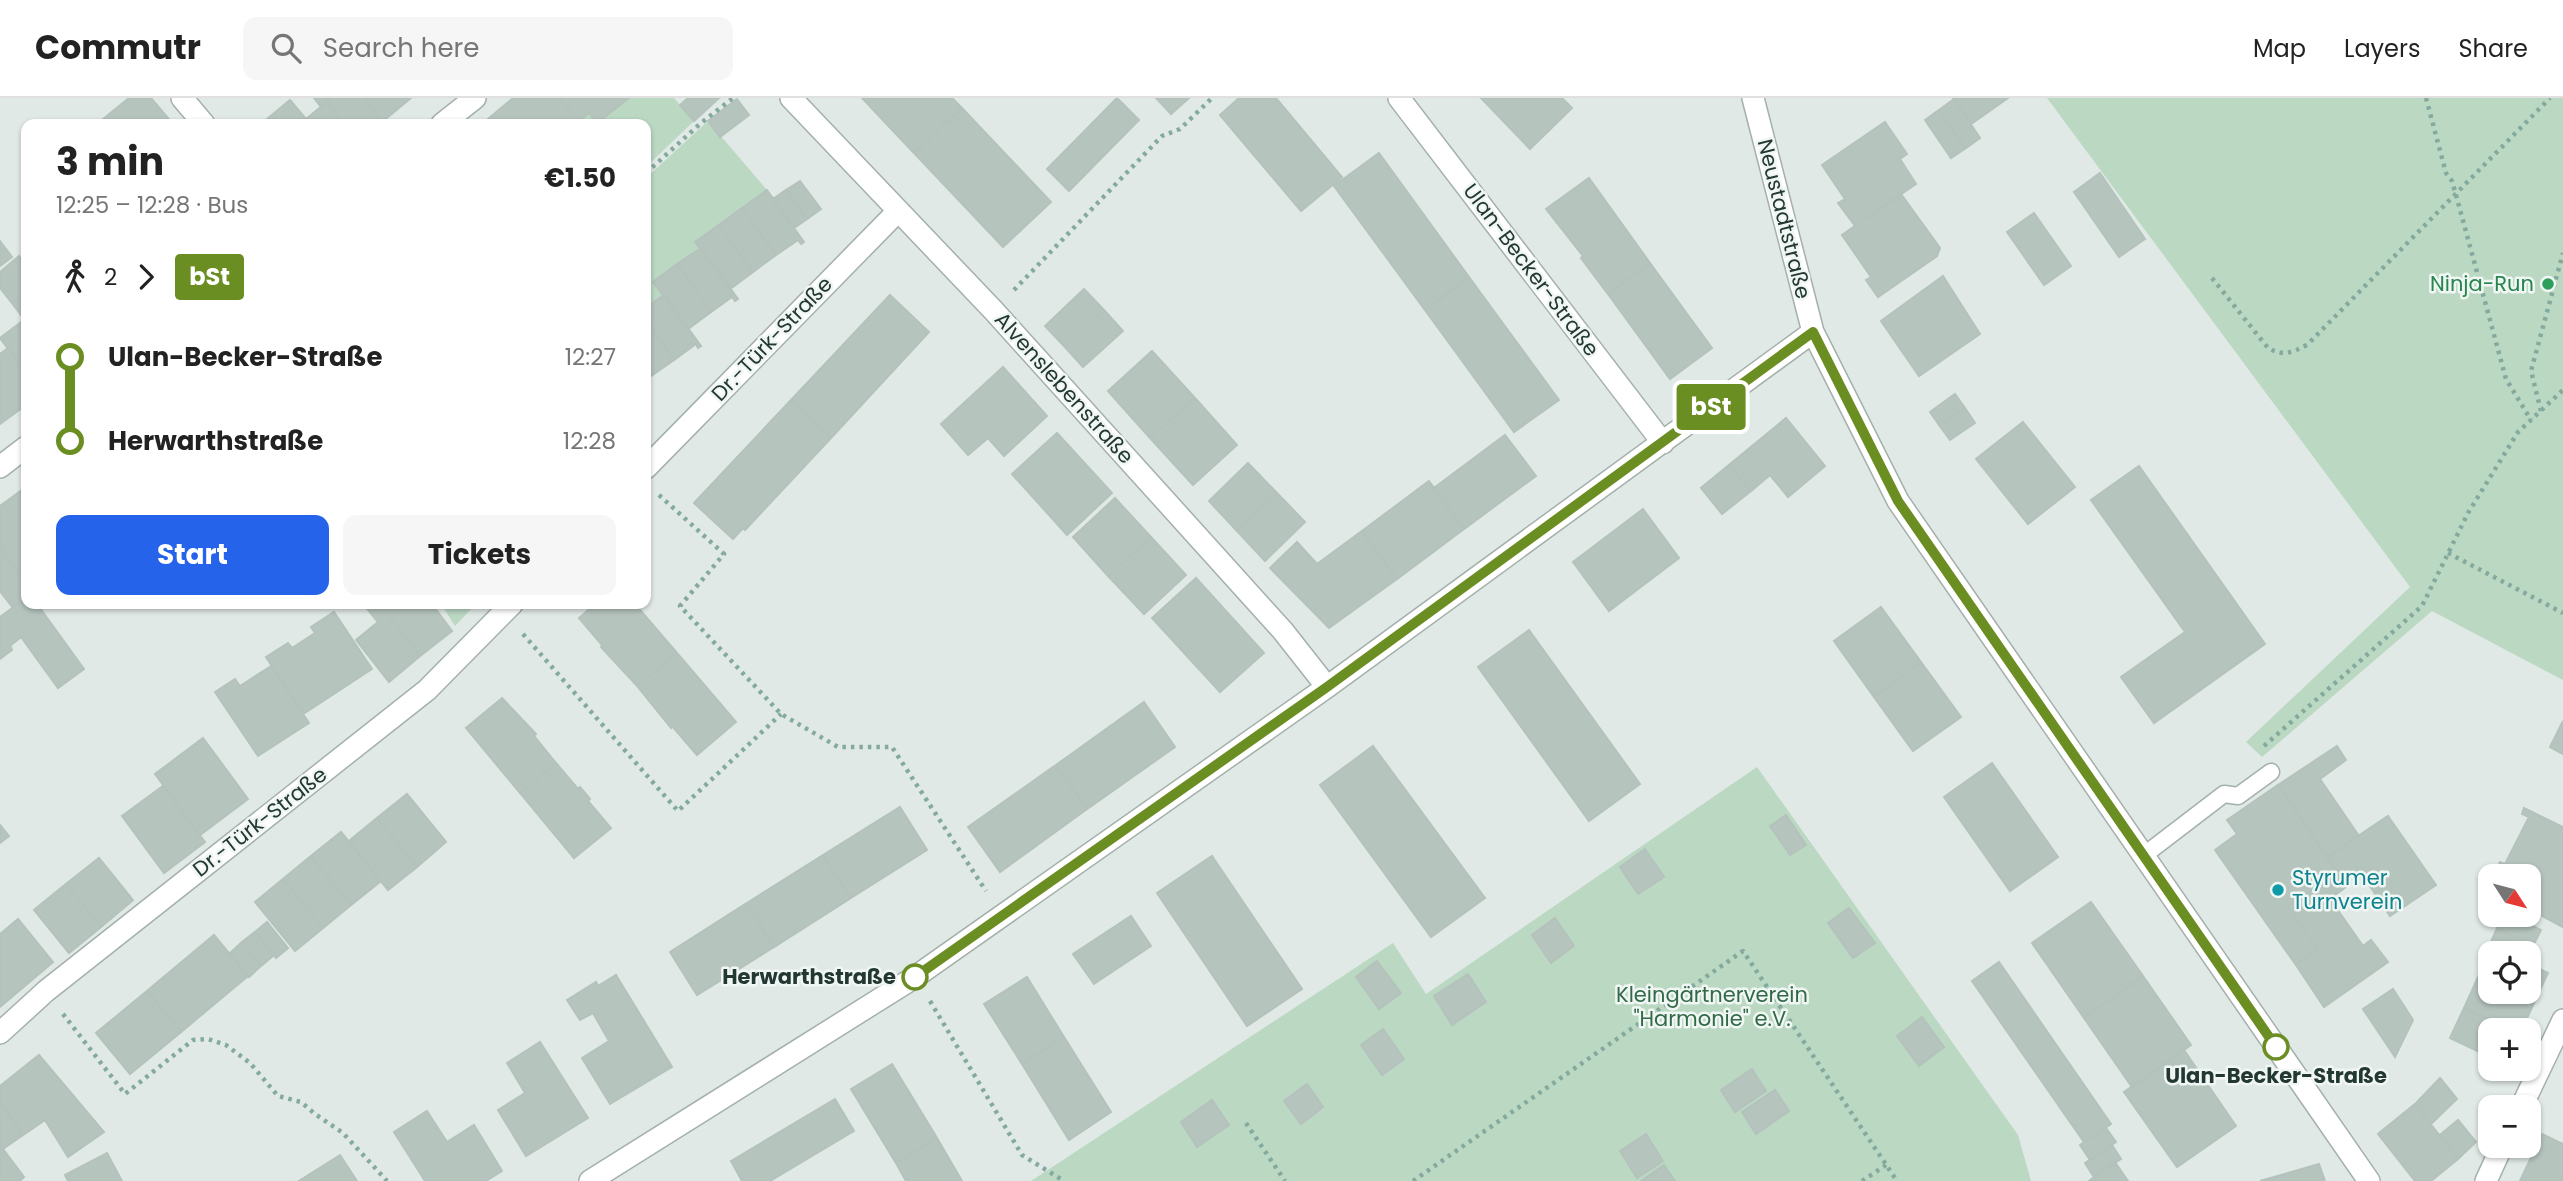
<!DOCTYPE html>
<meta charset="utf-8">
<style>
:root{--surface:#fff;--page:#f6f6f6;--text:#222;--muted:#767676;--line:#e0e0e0;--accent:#2563eb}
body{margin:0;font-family:Poppins,sans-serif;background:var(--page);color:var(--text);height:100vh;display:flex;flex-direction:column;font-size:26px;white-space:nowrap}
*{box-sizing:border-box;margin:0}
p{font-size:23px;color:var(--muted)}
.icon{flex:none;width:38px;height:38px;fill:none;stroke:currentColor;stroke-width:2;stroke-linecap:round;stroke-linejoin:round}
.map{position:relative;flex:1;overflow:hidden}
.side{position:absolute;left:21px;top:21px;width:630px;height:490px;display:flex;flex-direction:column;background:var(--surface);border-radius:14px;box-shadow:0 2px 5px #0004}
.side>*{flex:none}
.badge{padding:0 14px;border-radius:5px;font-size:24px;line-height:46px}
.needle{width:46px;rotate:126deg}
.controls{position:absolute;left:2478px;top:766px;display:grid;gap:14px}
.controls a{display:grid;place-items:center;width:63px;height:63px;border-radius:14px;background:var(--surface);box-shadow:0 2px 5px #0004;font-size:35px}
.map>.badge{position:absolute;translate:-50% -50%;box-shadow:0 0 0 4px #fff}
.legs{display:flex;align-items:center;gap:10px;height:77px;padding:0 35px;font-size:23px}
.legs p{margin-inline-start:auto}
.head{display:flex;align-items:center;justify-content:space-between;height:119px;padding:0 35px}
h1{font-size:38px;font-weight:700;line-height:52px}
.action{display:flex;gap:14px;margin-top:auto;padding:14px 35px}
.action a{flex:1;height:80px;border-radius:14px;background:var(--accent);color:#fff;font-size:28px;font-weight:700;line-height:80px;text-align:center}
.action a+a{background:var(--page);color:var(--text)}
ul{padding:0 35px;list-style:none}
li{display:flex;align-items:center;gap:24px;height:84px;font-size:26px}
li i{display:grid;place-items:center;width:10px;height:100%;margin:0 9px;background:currentColor}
li i::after{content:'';width:18px;height:18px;margin:-9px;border:5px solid;border-radius:50%;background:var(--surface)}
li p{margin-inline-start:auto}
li:first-child i{background:linear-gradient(#0000 50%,currentColor 0)}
li:last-child i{background:linear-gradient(currentColor 50%,#0000 0)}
header{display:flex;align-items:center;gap:42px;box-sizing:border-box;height:98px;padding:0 35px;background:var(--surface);border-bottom:2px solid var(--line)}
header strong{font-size:33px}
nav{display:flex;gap:38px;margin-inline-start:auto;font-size:24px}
.search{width:490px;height:63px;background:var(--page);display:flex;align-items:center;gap:18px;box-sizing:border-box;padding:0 24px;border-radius:14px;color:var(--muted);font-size:26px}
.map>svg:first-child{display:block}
.green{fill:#bbd8c3}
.building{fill:#b6c4be;stroke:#b4c2bc;stroke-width:2}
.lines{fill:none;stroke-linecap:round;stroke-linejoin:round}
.service-casing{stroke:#a4b0ac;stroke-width:19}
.minor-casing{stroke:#a4b0ac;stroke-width:24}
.tertiary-casing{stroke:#a4b0ac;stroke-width:24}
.path{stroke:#84aa9e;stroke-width:4.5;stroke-dasharray:3.5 5;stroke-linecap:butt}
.service{stroke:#fff;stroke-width:16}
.minor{stroke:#fff;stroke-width:21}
.tertiary{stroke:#fff;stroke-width:21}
.line-1-casing{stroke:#fff;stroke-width:16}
.line-1{stroke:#6b8e23;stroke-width:10}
.leisure-dot{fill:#2e9e5b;stroke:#f0f6f3;stroke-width:2.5}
.culture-dot{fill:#0f9aa8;stroke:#f0f6f3;stroke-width:2.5}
.stop-1-dot{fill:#fff;stroke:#6b8e23;stroke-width:3.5}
.labels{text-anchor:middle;stroke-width:5;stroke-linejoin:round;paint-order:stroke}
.street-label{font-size:21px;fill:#233832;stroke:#f0f6f3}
.leisure-label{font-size:21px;fill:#27864d;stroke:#f0f6f3;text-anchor:end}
.culture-label{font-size:21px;fill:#0d838f;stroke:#f0f6f3;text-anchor:start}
.stop-label{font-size:21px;font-weight:bold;fill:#233832;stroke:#f0f6f3;text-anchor:end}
.park-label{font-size:21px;fill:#326a48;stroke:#f0f6f3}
</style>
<header>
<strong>Commutr</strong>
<div class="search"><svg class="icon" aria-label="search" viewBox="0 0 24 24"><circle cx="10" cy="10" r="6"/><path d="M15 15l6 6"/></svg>Search here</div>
<nav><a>Map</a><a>Layers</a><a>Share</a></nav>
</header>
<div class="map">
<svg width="2563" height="1083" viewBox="0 0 2563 1083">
<rect width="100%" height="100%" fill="#e0e9e5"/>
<path class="green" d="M629,0H674L694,23L646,69V26H580L578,24L589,15L598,25Z
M2047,0H2563V582L2432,513L2262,659L2246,644L2410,489Z
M708,23L767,92L695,144L699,151L653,184L663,198L646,210V80Z
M441,506H476L455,528Z
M1757,669L2018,1037L2031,1083H1031L1393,845L1426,896Z"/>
<path class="building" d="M129,0H151L173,26H97Z
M314,0H332L321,9Z
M332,0H364L383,23L379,26H345L327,4Z
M364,0H411L383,23Z
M513,0H559L580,26H482Z
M559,0H629L597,25L589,15L578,24Z
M688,0H719L694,23L680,7Z
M862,0H952L962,10L914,55Z
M1117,0L1139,22L1069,93L1047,71Z
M1156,0H1189L1171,16Z
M1239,0H1276L1342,79L1301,113L1220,17Z
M1481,0H1562L1572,10L1530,51Z
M1953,0H2008L1971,26Z
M737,1L749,17L720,39L708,23Z
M1954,1L1980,40L1966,50L1939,12Z
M290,2L306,21L327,4L345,26H261Z
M962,10L1051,104L1003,149L914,55Z
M1939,12L1966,50L1951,60L1925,22Z
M1885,24L1907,56L1900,61L1916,86L1855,128L1838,105L1845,101L1822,67Z
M1379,55L1469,179L1425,212L1334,88Z
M2100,75L2145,141L2119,159L2074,94Z
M1589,80L1650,165L1608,196L1581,160L1583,158L1546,111Z
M800,83L821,111L807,121L786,92Z
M767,92L804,144L801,146L798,142L776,157L742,110Z
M786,92L807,121L794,130L773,101Z
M1901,96L1940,150L1937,158L1878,199L1866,182L1871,179L1842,137Z
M742,110L776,157L753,174L719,127Z
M2034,115L2071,168L2044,187L2007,134Z
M719,127L753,174L730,191L695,144Z
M0,143L12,159L0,168Z
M701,150L738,201L735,203L732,199L711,214L677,166Z
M19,158L26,167V194L12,205L0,190V174Z
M1650,165L1712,250L1670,281L1608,196Z
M677,166L711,214L688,231L653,184Z
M1943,178L1980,236L1919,278L1881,223Z
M1469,179L1559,302L1514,334L1425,212Z
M1084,191L1104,212L1064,248L1045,228Z
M26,194V224L12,205Z
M664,197L701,248L698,250L696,246L674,262L646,221V210Z
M890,197L929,234L831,340L791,302Z
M1104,212L1123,233L1083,269L1064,248Z
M646,221L674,262L651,278L646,271Z
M24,222L26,265L22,269L0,240Z
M8,250L26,275V307L0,326V256Z
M1152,253L1195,300L1150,340L1108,293Z
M1003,269L1047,318L1004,358L988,340L968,357L941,326Z
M1955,296L1965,310L1939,327L1930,314Z
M1195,300L1237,347L1193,387L1150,340Z
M791,302L831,340L745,432L743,430L733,441L694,405Z
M1965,310L1975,325L1950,342L1939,327Z
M1786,320L1825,368L1788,399L1770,377L1751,393L1729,367Z
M2023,324L2075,389L2028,426L1976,361Z
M1057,335L1112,395L1067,437L1012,376Z
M1505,337L1536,378L1464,431L1434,390Z
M1248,365L1277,395L1237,433L1209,403Z
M1729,367L1751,393L1722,416L1701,390Z
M2139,368L2265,546L2154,625L2121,579L2185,534L2091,402Z
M1429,383L1464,431L1397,481L1362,433Z
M26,389V484L0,449V408Z
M1277,395L1305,424L1265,463L1237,433Z
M1115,400L1151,439L1108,478L1073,439Z
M1643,411L1679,460L1609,513L1573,464Z
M1362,433L1397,481L1329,530L1270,470L1297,444L1317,466Z
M1151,439L1186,477L1144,516L1108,478Z
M0,449L26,484V500L13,510L0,493Z
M1196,480L1264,555L1220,594L1152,520Z
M26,500V506H37L84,571L58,590L21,539L10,548L12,552L0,561V519Z
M380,506H432L452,533L420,558Z
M380,506L420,558L389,584L356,542L378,524L364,507Z
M595,506H635L677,555L637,588L601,549L602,547L579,520Z
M1881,509L1921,564L1874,599L1834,543Z
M334,514L372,571L303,616L266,559L288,545L292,550L315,535L311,529Z
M1529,532L1640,686L1589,723L1478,569Z
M677,555L736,624L697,657L672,628L671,630L637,588Z
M1921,564L1961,619L1913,653L1874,599Z
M271,568L309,625L258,658L215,594L235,581L240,588Z
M502,600L536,636L534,638L556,665L520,695L466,630Z
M1144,604L1175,649L1087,711L1056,667Z
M2563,623V656L2550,649Z
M203,640L248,701L200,737L155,676Z
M1373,648L1485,800L1431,839L1320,687Z
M2337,648L2346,662L2320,681L2359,738L2327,759L2278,687Z
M556,665L578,691L580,689L590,701L588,703L611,730L574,760L520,695Z
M1992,665L2058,759L2010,793L1944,699Z
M1056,667L1087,711L1000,774L968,729Z
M2278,687L2337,775L2288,809L2317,851L2296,867L2215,752L2237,736L2227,722Z
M163,688L205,744L164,775L122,718Z
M407,696L446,744L417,769L377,720Z
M900,709L927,752L851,800L823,757Z
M2524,710L2563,729V829L2529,811V779H2493L2500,764L2505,766L2529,719L2522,716Z
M1786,717L1806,747L1790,757L1770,728Z
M2388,718L2436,787L2390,818L2359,772L2344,783L2327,759Z
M377,720L417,769L388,792L349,743Z
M0,727L9,738L0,745Z
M341,734L381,783L351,807L311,758Z
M1645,751L1664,779L1638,796L1620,769Z
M823,757L851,800L774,849L747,805Z
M311,758L351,807L323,830L283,781Z
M1212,758L1302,891L1247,928L1157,795Z
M99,760L133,802L101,829L66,786Z
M2337,775L2346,789L2330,801L2363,848L2371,842L2388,864L2324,909L2296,867L2317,851L2288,809Z
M283,781L323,830L295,853L255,804Z
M66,786L101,829L69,855L34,812Z
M2091,804L2143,878L2084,920L2032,845Z
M747,805L774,849L697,897L670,854Z
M1849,810L1875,845L1853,860L1828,825Z
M2503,817H2509L2541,832L2533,848L2497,830Z
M1131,818L1151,848L1094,886L1073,856Z
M1555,820L1574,848L1551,865L1532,837Z
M18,821L53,864L0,909V836Z
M267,824L288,850L276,860L255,834Z
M2497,830L2528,845L2523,856H2511L2490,846Z
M255,834L274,857L261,868L242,844Z
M214,837L248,878L181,934L147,893Z
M242,844L261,868L249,879L229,856Z
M2493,849L2507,856H2490V885L2478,879Z
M1377,863L1401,895L1379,911L1356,879Z
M1999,864L2111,1026L2084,1044L1972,883Z
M2529,866L2548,875L2534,905L2511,894H2529Z
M1468,876L1486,904L1452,927L1434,898Z
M616,877L672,969L610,1006L582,960L609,943L593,915L580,922L567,902L596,884L598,888Z
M2143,878L2191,947L2132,989L2084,920Z
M1027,879L1064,939L1022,966L984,906Z
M2478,879L2490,885V894H2511L2534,905L2521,933H2513L2464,910Z
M2393,891L2413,922L2395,959L2363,911Z
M147,893L181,934L130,976L96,935Z
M2464,910L2513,933H2490V959L2450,940Z
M1922,919L1944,949L1919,968L1897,938Z
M1383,931L1404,961L1382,977L1361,947Z
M1064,939L1111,1014L1069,1042L1022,966Z
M540,944L588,1020L526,1058L498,1012L525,995L507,965Z
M2184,952L2236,1028L2177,1069L2124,994Z
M39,957L104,1034L68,1059L45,1022L23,1037L0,1003V988Z
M892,966L937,1040L896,1065L851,991Z
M1752,971L1766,993L1735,1014L1721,992Z
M2440,980L2457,1001L2431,1026L2415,1006Z
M1307,986L1323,1009L1301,1026L1284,1003Z
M1775,992L1789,1013L1756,1036L1742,1014Z
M835,1001L854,1033L770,1083H742L731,1063Z
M1212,1002L1229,1027L1197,1049L1181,1024Z
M0,1003L23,1037L3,1051L24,1079L20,1083H0Z
M2415,1006L2458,1061L2431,1083H2415L2378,1036Z
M427,1013L447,1044L474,1027L502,1073L486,1083H425L394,1034Z
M2458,1022L2476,1044L2458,1061L2440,1037Z
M2106,1030L2116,1044L2090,1062L2080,1047Z
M1646,1036L1663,1063L1637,1080L1620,1053Z
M2542,1036L2563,1046V1083H2520Z
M937,1040L962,1083H906L896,1065Z
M2112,1047L2121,1061L2094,1079L2085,1065Z
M107,1055L122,1083H68L65,1077Z
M340,1057L357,1083H299Z
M2115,1064L2128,1083H2089L2094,1079Z
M2319,1066L2325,1083H2260Z
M1664,1067L1675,1083H1641Z"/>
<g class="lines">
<g class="service-casing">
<path id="service" d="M2143,758L2224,696L2238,698L2271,674"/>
</g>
<g class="minor-casing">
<path id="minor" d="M182,0L204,26
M791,0L994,213L1283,533L1327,589
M1399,0L1663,345
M1753,0L1813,234L1898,403L2369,1083
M442,26L475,0
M0,369L26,349
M646,370L898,113
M0,935L46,893L427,592L512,506
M590,1083L915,879L1327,589L1813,234"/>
</g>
<g class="tertiary-casing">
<path id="tertiary" d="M2521,1010L2563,922
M2486,1083L2502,1048"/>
</g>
<path class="path" d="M2426,0L2446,75L2452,83L2456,97L2506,281L2531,322
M646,75L701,25L733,0
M2212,180L2268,250C2284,259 2292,254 2307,247L2550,0
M1014,192L1162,38L1180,31L1212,0
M2541,313L2531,273L2563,155
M659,397L724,456L680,508L781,616L838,649H892L986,793
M2448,455L2563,515
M523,536L678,713L781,616
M2264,648L2422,508L2468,415L2518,334L2563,292
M930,903L1022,1057L1064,1083
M63,916L125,996L193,942L208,941L226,947L250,965L278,998L301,1004L315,1016L343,1035L387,1083
M1246,1025L1285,1083
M1413,1083L1743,853L1897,1083
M1862,1083L1886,1067"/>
<use href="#service" class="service"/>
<use href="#minor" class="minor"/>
<use href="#tertiary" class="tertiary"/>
</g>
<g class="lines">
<g class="line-1-casing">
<path id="line-1" d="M915,879L1327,589L1813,234L1898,403L2276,949"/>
</g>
<use href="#line-1" class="line-1"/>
</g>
<circle class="leisure-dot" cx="2548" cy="186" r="7"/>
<circle class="culture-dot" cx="2278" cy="792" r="7"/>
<g class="stop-1-dot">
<circle cx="915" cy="879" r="12"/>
<circle cx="2276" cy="949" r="12"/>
</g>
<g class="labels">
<g class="street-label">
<text transform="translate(1784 121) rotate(76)" y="7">Neustadtstraße</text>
<text transform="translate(1531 172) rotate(53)" y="7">Ulan-Becker-Straße</text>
<text transform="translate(772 241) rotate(-46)" y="7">Dr.-Türk-Straße</text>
<text transform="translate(1064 290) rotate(48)" y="7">Alvenslebenstraße</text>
<text transform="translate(260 724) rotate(-38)" y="7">Dr.-Türk-Straße</text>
</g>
<g class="leisure-label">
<text x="2534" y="193">Ninja-Run</text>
</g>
<g class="culture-label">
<text x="2292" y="787">Styrumer<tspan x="2292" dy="24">Turnverein</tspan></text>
</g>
<g class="stop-label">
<text x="896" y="886">Herwarthstraße</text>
<text x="2276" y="985" text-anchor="middle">Ulan-Becker-Straße</text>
</g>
<g class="park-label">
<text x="1712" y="904">Kleingärtnerverein<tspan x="1712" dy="24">"Harmonie" e.V.</tspan></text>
</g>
</g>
</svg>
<div class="controls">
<a><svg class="needle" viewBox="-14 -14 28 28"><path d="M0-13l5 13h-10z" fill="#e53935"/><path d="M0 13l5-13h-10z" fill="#767676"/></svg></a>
<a><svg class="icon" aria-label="locate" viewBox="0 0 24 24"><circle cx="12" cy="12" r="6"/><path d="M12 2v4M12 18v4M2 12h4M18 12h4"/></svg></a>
<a>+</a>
<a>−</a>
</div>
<b class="badge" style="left:1711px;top:309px;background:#6b8e23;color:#fff">bSt</b>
<section class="side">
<div class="head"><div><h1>3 min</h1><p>12:25 – 12:28 · Bus</p></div><b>€1.50</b></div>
<div class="legs"><svg class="icon" aria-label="walk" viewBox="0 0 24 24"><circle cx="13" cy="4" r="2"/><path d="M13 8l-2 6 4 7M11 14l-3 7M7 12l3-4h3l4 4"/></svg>2<svg class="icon" aria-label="forward" viewBox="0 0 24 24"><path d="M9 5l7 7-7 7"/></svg><b class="badge" style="background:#6b8e23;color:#fff">bSt</b></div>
<ul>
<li><i style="color:#6b8e23"></i><b>Ulan-Becker-Straße</b><p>12:27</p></li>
<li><i style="color:#6b8e23"></i><b>Herwarthstraße</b><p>12:28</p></li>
</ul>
<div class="action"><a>Start</a><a>Tickets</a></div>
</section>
</div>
